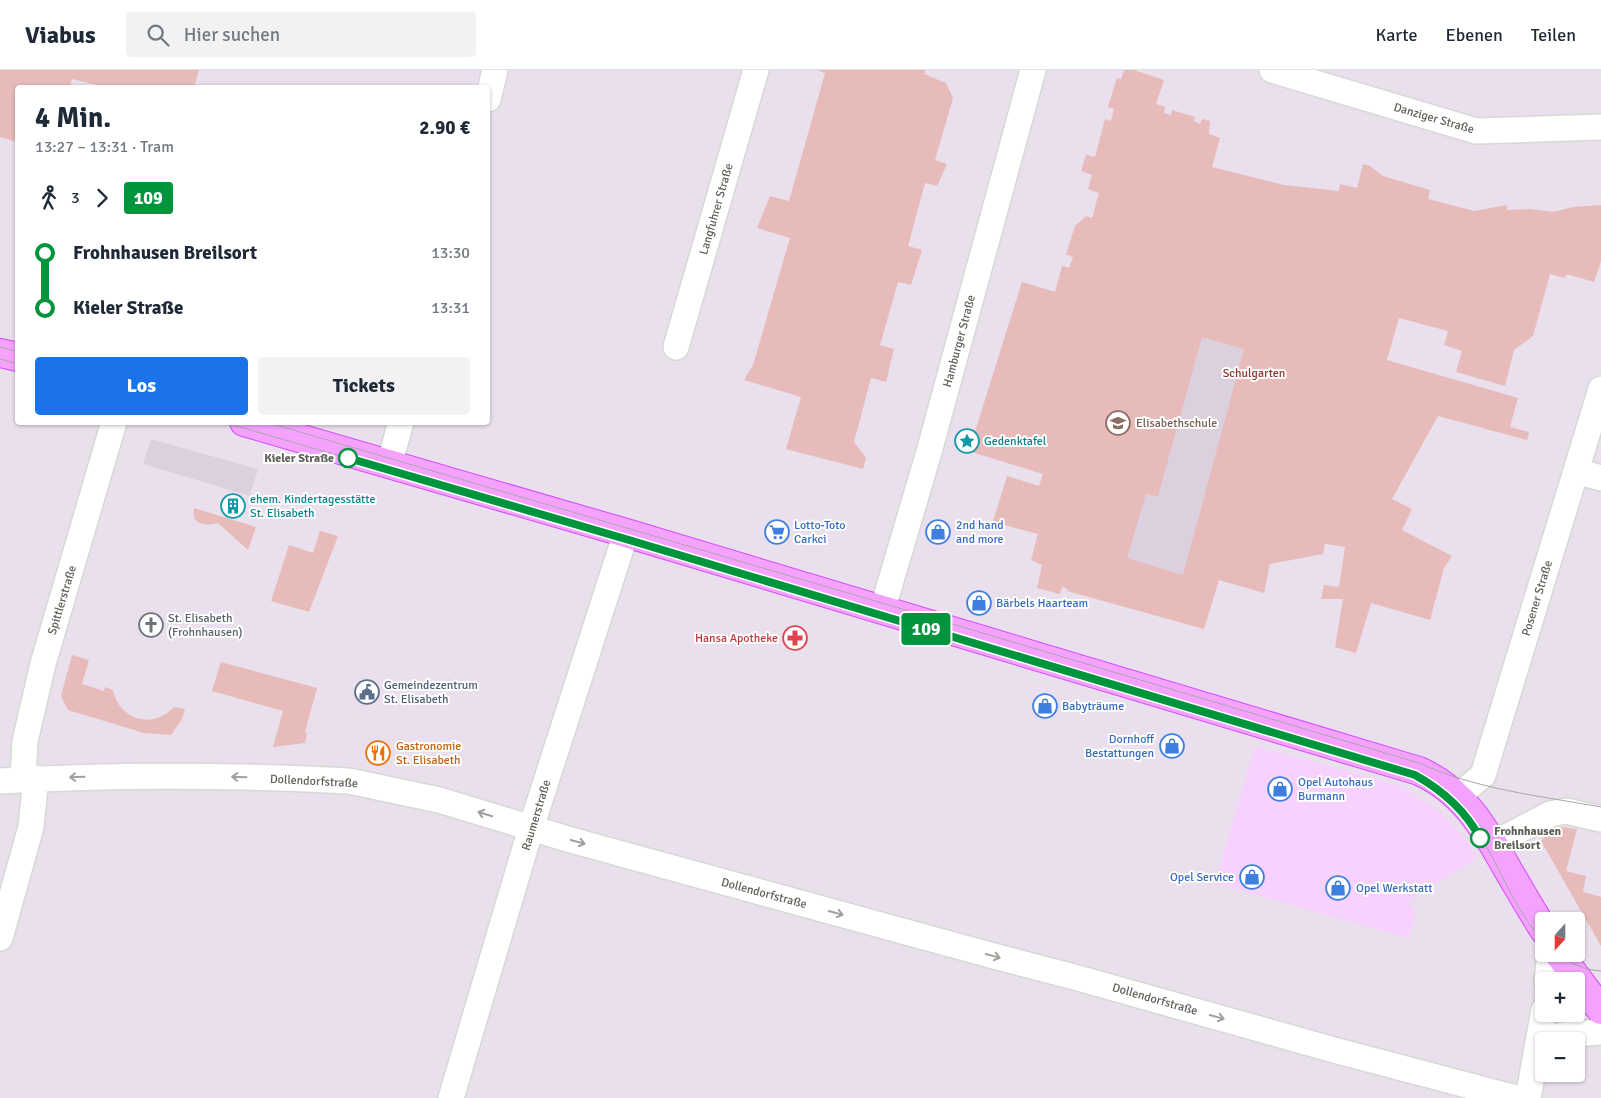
<!DOCTYPE html>
<html lang="de">
<meta charset="utf-8">
<style>
:root{--surface:#fff;--page:#f2f2f3;--text:#1f2937;--muted:#747a83;--line:#e0e1e3;--accent:#1a73e8}
body{margin:0;font-family:Signika,sans-serif;background:var(--page);color:var(--text);height:100vh;display:flex;flex-direction:column;font-size:19px;white-space:nowrap}
*{box-sizing:border-box;margin:0}
p{font-size:16px;color:var(--muted)}
.icon{flex:none;width:28px;height:28px;fill:none;stroke:currentColor;stroke-width:2;stroke-linecap:round;stroke-linejoin:round}
.map{position:relative;flex:1;overflow:hidden}
.sheet{position:absolute;left:15px;top:15px;width:475px;height:340px;display:flex;flex-direction:column;background:var(--surface);border-radius:5px;box-shadow:0 1px 4px #0004}
.sheet>*{flex:none}
.badge{padding:0 10px;border-radius:4px;font-size:18px;line-height:32px}
.needle{width:32px;rotate:201deg}
.buttons{position:absolute;left:1535px;top:842px;display:grid;gap:10px}
.buttons a{display:grid;place-items:center;width:50px;height:50px;border-radius:5px;background:var(--surface);box-shadow:0 1px 4px #0004;font-size:25px}
.map>.badge{position:absolute;translate:-50% -50%;box-shadow:0 0 0 2px #fff}
.legs{display:flex;align-items:center;gap:8px;height:55px;padding:0 20px;font-size:16px}
.legs p{margin-inline-start:auto}
.head{display:flex;align-items:center;justify-content:space-between;height:85px;padding:0 20px}
h1{font-size:28px;font-weight:700;line-height:38px}
.primary-button{display:flex;gap:10px;margin-top:auto;padding:10px 20px}
.primary-button a{flex:1;height:58px;border-radius:5px;background:var(--accent);color:#fff;font-size:20px;font-weight:700;line-height:58px;text-align:center}
.primary-button a+a{background:var(--page);color:var(--text)}
ul{padding:0 20px;list-style:none}
li{display:flex;align-items:center;gap:18px;height:55px;font-size:19px}
li i{display:grid;place-items:center;width:8px;height:100%;margin:0 6px;background:currentColor}
li i::after{content:'';width:12px;height:12px;margin:-6px;border:4px solid;border-radius:50%;background:var(--surface)}
li p{margin-inline-start:auto}
li:first-child i{background:linear-gradient(#0000 50%,currentColor 0)}
li:last-child i{background:linear-gradient(currentColor 50%,#0000 0)}
header{display:flex;align-items:center;gap:30px;box-sizing:border-box;height:70px;padding:0 25px;background:var(--surface);border-bottom:1px solid var(--line)}
header strong{font-size:24px}
nav{display:flex;gap:28px;margin-inline-start:auto;font-size:18px}
.search{width:350px;height:45px;background:var(--page);display:flex;align-items:center;gap:12px;box-sizing:border-box;padding:0 18px;border-radius:5px;color:var(--muted);font-size:19px}
.map>svg:first-child{display:block}
.commercial{fill:#f7d2ff}
.education{fill:#dcd0df}
.green{fill:#e7bbb9;fill-rule:evenodd}
.lines{fill:none;stroke-linecap:round;stroke-linejoin:round}
.minor-casing{stroke:#d5dad2;stroke-width:28}
.major-casing{stroke:#d24afb;stroke-width:30}
.minor{stroke:#fff;stroke-width:25}
.major{stroke:#f5a2ff;stroke-width:28}
.tram{stroke:#a7a9a6;stroke-width:1}
.oneway{stroke:#9da19b}
.line-1-casing{stroke:#fff;stroke-width:11}
.line-1{stroke:#00943c;stroke-width:8}
.stop-1-dot{fill:#fff;stroke:#00943c;stroke-width:2.5}
.labels{text-anchor:middle;stroke-width:4;stroke-linejoin:round;paint-order:stroke}
.street-label{font-size:12px;fill:#5c6258;stroke:#fff}
.park-label{font-size:12px;fill:#89382f;stroke:#fff}
.education-label{font-size:12px;fill:#785e54;stroke:#fff;text-anchor:start}
.culture-label{font-size:12px;fill:#0d838f;stroke:#fff;text-anchor:start}
.stop-label{font-size:12px;font-weight:bold;fill:#5c6258;stroke:#fff;text-anchor:end}
.shop-label{font-size:12px;fill:#366cbe;stroke:#fff;text-anchor:start}
.worship-label{font-size:12px;fill:#5b616d;stroke:#fff;text-anchor:start}
.health-label{font-size:12px;fill:#be3a42;stroke:#fff;text-anchor:end}
.service-label{font-size:12px;fill:#4e5e75;stroke:#fff;text-anchor:start}
.food-label{font-size:12px;fill:#c56008;stroke:#fff;text-anchor:start}
</style>
<header>
<strong>Viabus</strong>
<div class="search"><svg class="icon" aria-label="search" viewBox="0 0 24 24"><circle cx="10" cy="10" r="6"/><path d="M15 15l6 6"/></svg>Hier suchen</div>
<nav><a>Karte</a><a>Ebenen</a><a>Teilen</a></nav>
</header>
<div class="map">
<svg width="1601" height="1028" viewBox="0 0 1601 1028">
<rect width="100%" height="100%" fill="#eadfed"/>
<path class="commercial" d="M1255,676L1398,715L1440,741L1466,770L1477,789L1424,820L1409,832L1416,845L1408,868L1215,813Z"/>
<path class="education" d="M1022,212L1277,288L1210,513L1027,459L1043,404L969,381Z
M151,369L258,399L250,426L143,394Z"/>
<path class="green" d="M0,0H199L194,17H105L72,9L70,17L18,18L17,72L0,67Z
M817,0H925L924,4L946,13L953,28L935,90L947,94L937,116L925,113L908,176L922,180L911,215L898,212L880,275L894,279L886,312L871,308L854,372L866,388L863,399L786,379L801,327L744,310L753,295L790,168L757,158L770,126L789,131L825,3Z
M1124,0H1134L1164,10L1156,34L1165,37L1164,43L1171,45L1172,40L1195,47L1194,51L1200,54L1202,49L1210,51L1209,64L1220,68L1212,97L1284,115L1339,121L1340,114L1357,118L1363,94L1370,96L1383,106L1430,120L1428,129L1474,141L1507,135V140L1530,139L1554,142L1573,137L1601,135V191L1594,212L1566,204L1565,208L1550,204L1533,266L1514,280L1505,316L1456,302L1462,281L1444,275L1448,261L1399,248L1387,290L1518,328L1510,357L1529,362L1527,370L1438,346L1392,429L1412,439L1402,460L1452,486L1444,498L1430,550L1371,533L1356,583L1335,577L1343,529H1321L1324,515L1339,517L1345,477L1325,474L1323,484L1270,494L1264,523L1219,510L1204,559L1067,521L1068,519L1062,517L1060,524L1037,518L1042,495L1031,490L1038,464L993,452L1007,406L1039,416L1043,404L969,381L1022,212L1055,222L1062,196L1069,198L1073,187L1066,184L1075,156L1086,146L1092,148L1099,123L1088,119L1092,105L1081,101L1086,85L1095,87L1105,49L1111,51L1114,39L1108,37L1117,8L1121,9ZM1202,267L1244,279L1183,505L1127,488L1146,424L1158,426Z
M194,438L256,457L248,480L218,453C206,457 190,454 194,438Z
M320,461L338,466L309,542L271,531L289,475L313,483Z
M72,585L89,590L82,614L104,621L105,617L113,620C119,650 153,660 174,637L185,639L182,649L171,665L144,663L68,640L61,626Z
M221,592L317,618L305,662L307,663L305,673L273,677L283,641L212,621Z
M1561,757L1577,759L1566,801L1586,806L1583,822L1601,827V876L1541,771L1550,761Z"/>
<g class="lines">
<g class="minor-casing">
<path id="minor" d="M1272,0L1476,61L1601,57
M488,29L495,0
M676,277L756,0
M389,395L401,352
M1576,401L1601,408
M882,541L929,382L1033,0
M23,709L25,671L43,594L114,352
M0,711C117,704 233,705 349,711L439,730L571,770L990,885L1078,908L1334,980L1516,1028
M1457,727L1483,705L1601,319
M1493,774L1550,744L1566,741L1601,749
M0,868L31,757L36,708
M1547,911L1550,884
M1539,973L1561,965L1601,962
M451,1028L531,758L626,463
M1528,1028L1544,940"/>
</g>
<g class="major-casing">
<path id="major" d="M0,283L18,287
M244,352L626,463L1419,701C1464,721 1485,759 1508,800C1520,820 1531,840 1544,860
M1559,884L1601,940"/>
</g>
<use href="#minor" class="minor"/>
<use href="#major" class="major"/>
<path class="tram" d="M0,277L18,282
M0,289L18,294
M223,352L629,470L1415,705C1437,717 1457,733 1472,754C1499,791 1512,838 1544,872
M266,352L882,533L1419,693C1475,719 1540,726 1601,737
M1556,884C1569,893 1585,900 1601,901"/>
</g>
<defs><path id="oneway-shaft" d="M-6 0H5M1.5-3L5.5 0L1.5 3" fill="none" stroke-width="1.6" stroke-linecap="round" stroke-linejoin="round" transform="scale(1.25)"/></defs>
<g class="oneway">
<use href="#oneway-shaft" transform="translate(77 707) rotate(178)"/>
<use href="#oneway-shaft" transform="translate(239 707) rotate(-178)"/>
<use href="#oneway-shaft" transform="translate(485 744) rotate(-163)"/>
<use href="#oneway-shaft" transform="translate(578 772) rotate(15)"/>
<use href="#oneway-shaft" transform="translate(836 843) rotate(15)"/>
<use href="#oneway-shaft" transform="translate(993 886) rotate(15)"/>
<use href="#oneway-shaft" transform="translate(1217 947) rotate(15)"/>
</g>
<g class="lines">
<g class="line-1-casing">
<path id="line-1" d="M348,388L629,470L1415,705C1442,720 1465,740 1480,768"/>
</g>
<use href="#line-1" class="line-1"/>
</g>
<defs>
<g id="school-ring" transform="scale(1.25)"><circle r="9.5" fill="#fff" stroke="#8d6e63" stroke-width="1.5"/><path d="M0-5L7-2L0 1L-7-2ZM-4 1L0 2.5L4 1V4Q0 6-4 4Z" fill="#8d6e63"/></g>
<g id="sight-ring" transform="scale(1.25)"><circle r="9.5" fill="#fff" stroke="#0f9aa8" stroke-width="1.5"/><path d="M0-6L1.8-2.2L6-1.7L2.9 1.2L3.7 5.4L0 3.3L-3.7 5.4L-2.9 1.2L-6-1.7L-1.8-2.2Z" fill="#0f9aa8"/></g>
<g id="building-ring" transform="scale(1.25)"><circle r="9.5" fill="#fff" stroke="#0f9aa8" stroke-width="1.5"/><path d="M-4-6H4V6H1V3H-1V6H-4ZM-2.5-4.3h1.7v1.8h-1.7ZM.8-4.3h1.7v1.8H.8ZM-2.5-1h1.7V.8h-1.7ZM.8-1h1.7V.8H.8Z" fill="#0f9aa8"/></g>
<g id="supermarket-ring" transform="scale(1.25)"><circle r="9.5" fill="#fff" stroke="#3f7fe0" stroke-width="1.5"/><path d="M-6-5.5h2.5l.6 2H6L4.5 2H-2.5L-4.4-4H-6ZM-1.5 3.2a1.3 1.3 0 1 0 .1 0ZM3 3.2a1.3 1.3 0 1 0 .1 0Z" fill="#3f7fe0"/></g>
<g id="shop-ring" transform="scale(1.25)"><circle r="9.5" fill="#fff" stroke="#3f7fe0" stroke-width="1.5"/><path d="M-5-2.5h2.3a2.7 3.5 0 0 1 5.4 0H5L5.5 6h-11ZM-1.5-2.5h3a1.5 2.3 0 0 0-3 0Z" fill="#3f7fe0"/></g>
<g id="church-ring" transform="scale(1.25)"><circle r="9.5" fill="#fff" stroke="#6b7280" stroke-width="1.5"/><path d="M-1.2-6h2.4v3.5h3.3v2.4h-3.3V6h-2.4V-.1h-3.3v-2.4h3.3Z" fill="#6b7280"/></g>
<g id="pharmacy-ring" transform="scale(1.25)"><circle r="9.5" fill="#fff" stroke="#e0444e" stroke-width="1.5"/><path d="M-2-6h4v4h4v4h-4v4h-4v-4h-4v-4h4Z" fill="#e0444e"/></g>
<g id="civic-ring" transform="scale(1.25)"><circle r="9.5" fill="#fff" stroke="#5c6f8a" stroke-width="1.5"/><path d="M-.6-6.5H3V-4.5H.6V-3L4-1V1h2V6H-6V1h2V-1L-.6-3ZM-1.2 2.5V6h2.4V2.5Z" fill="#5c6f8a"/></g>
<g id="restaurant-ring" transform="scale(1.25)"><circle r="9.5" fill="#fff" stroke="#e8710a" stroke-width="1.5"/><path d="M-5-6h1v4h1v-4h1v4h1v-4h1v5L-1.5 .5V6h-2V.5L-5-1ZM5-6V6H3V1.5H1.5Q1.5-4 5-6Z" fill="#e8710a"/></g>
</defs>
<g fill-rule="evenodd">
<use href="#school-ring" x="1118" y="353"/>
<use href="#sight-ring" x="967" y="371"/>
<use href="#building-ring" x="233" y="436"/>
<use href="#supermarket-ring" x="777" y="462"/>
<use href="#shop-ring" x="938" y="462"/>
<use href="#shop-ring" x="979" y="533"/>
<use href="#church-ring" x="151" y="555"/>
<use href="#pharmacy-ring" x="795" y="568"/>
<use href="#civic-ring" x="367" y="622"/>
<use href="#shop-ring" x="1045" y="636"/>
<use href="#shop-ring" x="1172" y="676"/>
<use href="#restaurant-ring" x="378" y="683"/>
<use href="#shop-ring" x="1280" y="719"/>
<use href="#shop-ring" x="1252" y="807"/>
<use href="#shop-ring" x="1338" y="818"/>
</g>
<g class="stop-1-dot">
<circle cx="348" cy="388" r="9"/>
<circle cx="1480" cy="768" r="9"/>
</g>
<g class="labels">
<g class="street-label">
<text transform="translate(1434 48) rotate(16)" y="4">Danziger Straße</text>
<text transform="translate(716 139) rotate(-74)" y="4">Langfuhrer Straße</text>
<text transform="translate(959 271) rotate(-75)" y="4">Hamburger Straße</text>
<text transform="translate(1537 528) rotate(-73)" y="4">Posener Straße</text>
<text transform="translate(62 530) rotate(-73)" y="4">Spittlerstraße</text>
<text transform="translate(314 711) rotate(3)" y="4">Dollendorfstraße</text>
<text transform="translate(536 745) rotate(-73)" y="4">Raumerstraße</text>
<text transform="translate(764 823) rotate(15)" y="4">Dollendorfstraße</text>
<text transform="translate(1155 929) rotate(16)" y="4">Dollendorfstraße</text>
</g>
<g class="park-label">
<text x="1254" y="307">Schulgarten</text>
</g>
<g class="education-label">
<text x="1136" y="357">Elisabethschule</text>
</g>
<g class="culture-label">
<text x="984" y="375">Gedenktafel</text>
<text x="250" y="433">ehem. Kindertagesstätte<tspan x="250" dy="14">St. Elisabeth</tspan></text>
</g>
<g class="stop-label">
<text x="334" y="392">Kieler Straße</text>
<text x="1494" y="765" text-anchor="start">Frohnhausen<tspan x="1494" dy="14">Breilsort</tspan></text>
</g>
<g class="shop-label">
<text x="794" y="459">Lotto-Toto<tspan x="794" dy="14">Carkci</tspan></text>
<text x="956" y="459">2nd hand<tspan x="956" dy="14">and more</tspan></text>
<text x="996" y="537">Bärbels Haarteam</text>
<text x="1062" y="640">Babyträume</text>
<text x="1154" y="673" text-anchor="end">Dornhoff<tspan x="1154" dy="14">Bestattungen</tspan></text>
<text x="1298" y="716">Opel Autohaus<tspan x="1298" dy="14">Burmann</tspan></text>
<text x="1234" y="811" text-anchor="end">Opel Service</text>
<text x="1356" y="822">Opel Werkstatt</text>
</g>
<g class="worship-label">
<text x="168" y="552">St. Elisabeth<tspan x="168" dy="14">(Frohnhausen)</tspan></text>
</g>
<g class="health-label">
<text x="778" y="572">Hansa Apotheke</text>
</g>
<g class="service-label">
<text x="384" y="619">Gemeindezentrum<tspan x="384" dy="14">St. Elisabeth</tspan></text>
</g>
<g class="food-label">
<text x="396" y="680">Gastronomie<tspan x="396" dy="14">St. Elisabeth</tspan></text>
</g>
</g>
</svg>
<div class="buttons">
<a><svg class="needle" viewBox="-14 -14 28 28"><path d="M0-13l5 13h-10z" fill="#e53935"/><path d="M0 13l5-13h-10z" fill="#747a83"/></svg></a>
<a>+</a>
<a>−</a>
</div>
<b class="badge" style="left:926px;top:559px;background:#00943c;color:#fff">109</b>
<section class="sheet">
<div class="head"><div><h1>4 Min.</h1><p>13:27 – 13:31 · Tram</p></div><b>2.90 €</b></div>
<div class="legs"><svg class="icon" aria-label="walk" viewBox="0 0 24 24"><circle cx="13" cy="4" r="2"/><path d="M13 8l-2 6 4 7M11 14l-3 7M7 12l3-4h3l4 4"/></svg>3<svg class="icon" aria-label="forward" viewBox="0 0 24 24"><path d="M9 5l7 7-7 7"/></svg><b class="badge" style="background:#00943c;color:#fff">109</b></div>
<ul>
<li><i style="color:#00943c"></i><b>Frohnhausen Breilsort</b><p>13:30</p></li>
<li><i style="color:#00943c"></i><b>Kieler Straße</b><p>13:31</p></li>
</ul>
<div class="primary-button"><a>Los</a><a>Tickets</a></div>
</section>
</div>
